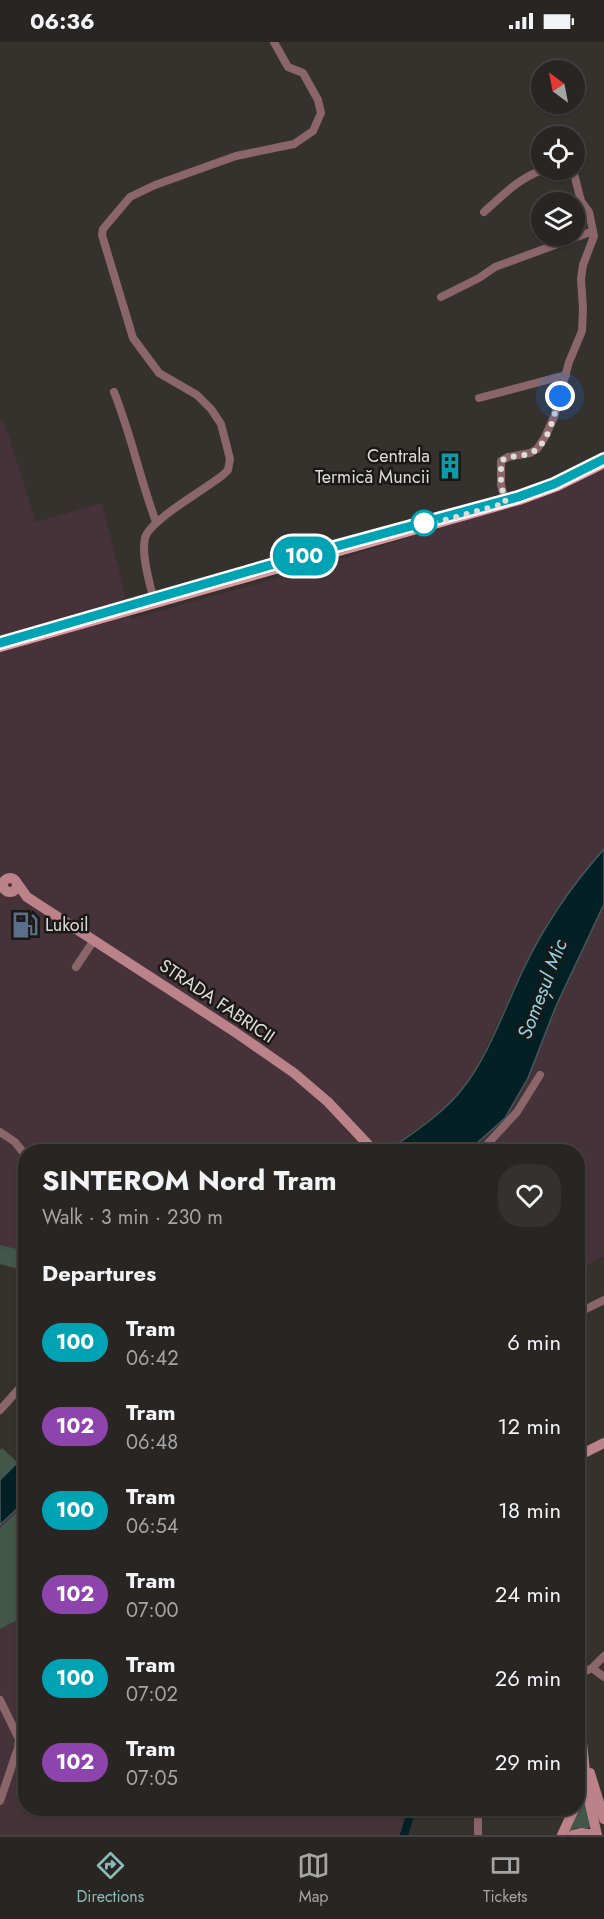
<!DOCTYPE html>
<meta charset="utf-8">
<style>
:root{--surface:#282522;--page:#34312f;--text:#f1f3f6;--muted:#a5a5a5;--line:#444240;--accent:#8bbbb9}
body{margin:0;font-family:Jost,sans-serif;background:var(--page);color:var(--text);height:100vh;display:flex;flex-direction:column;font-size:22px;white-space:nowrap}
*{box-sizing:border-box;margin:0}
p{font-size:20px;color:var(--muted)}
.icon{flex:none;width:33px;height:33px;fill:none;stroke:currentColor;stroke-width:2;stroke-linecap:round;stroke-linejoin:round}
.map{position:relative;flex:1;overflow:hidden}
.panel{position:absolute;left:18px;top:1102px;width:567px;height:672px;display:flex;flex-direction:column;background:var(--surface);border-radius:24px;box-shadow:0 2px 4px #0004,0 0 0 2px var(--line)}
.panel>*{flex:none}
.badge{padding:0 12px;border-radius:20px;font-size:21px;line-height:39px}
.needle{width:39px;rotate:328deg}
.buttons{position:absolute;left:531px;top:18px;display:grid;gap:12px}
.buttons a{display:grid;place-items:center;width:54px;height:54px;border-radius:50%;background:var(--surface);box-shadow:0 2px 4px #0004,0 0 0 2px var(--line);font-size:30px}
.you{position:absolute;width:30px;height:30px;margin:-15px;border:4px solid #fff;border-radius:50%;background:#1a73e8;box-shadow:0 0 0 9px #1a73e833}
.map>.badge{position:absolute;translate:-50% -50%;box-shadow:0 0 0 3px #fff}
h2{padding:0 24px;font-size:22px;line-height:54px}
.round{display:grid;place-items:center;flex:none;width:63px;height:63px;border-radius:24px;background:var(--page)}
.headline{display:flex;align-items:center;justify-content:space-between;height:102px;padding:0 24px}
h1{font-size:28px;font-weight:700;line-height:45px}
ul{padding:0;list-style:none}
li{display:flex;align-items:center;gap:18px;height:84px;padding:0 24px}
li div{flex:1}
li b{display:block;font-size:22px}
li em{font-style:normal}
li .badge{min-width:66px;font-weight:700;text-align:center}
.status{display:flex;justify-content:space-between;align-items:center;height:42px;padding:0 30px;background:var(--surface);direction:ltr}
.status svg{height:16px;fill:currentColor}
.menu{display:flex;justify-content:space-around;align-items:center;height:84px;border-top:2px solid var(--line);background:var(--surface);font-size:16px;color:var(--muted)}
.menu a{display:grid;justify-items:center;gap:3px}
.menu .selected{color:var(--accent)}
.map>svg:first-child{display:block}
.industrial{fill:#46333a}
.green{fill:#42564a}
.water{fill:#032025;stroke:#45585b;stroke-width:1.5}
.lines{fill:none;stroke-linecap:round;stroke-linejoin:round}
.stream{stroke:#45585b;stroke-width:2}
.canal{stroke:#032025;stroke-width:8}
.street{stroke:#8a666a;stroke-width:8}
.secondary{stroke:#bb828a;stroke-width:10}
.primary{stroke:#e197a2;stroke-width:12}
.tram{stroke:#a09d9a;stroke-width:1.5}
.line-casing{stroke:#fff;stroke-width:14}
.line{stroke:#00a3b4;stroke-width:9}
.walk{stroke:#dedcd9;stroke-width:6;stroke-dasharray:0 10.8}
.stop-dot{fill:#fff;stroke:#00a3b4;stroke-width:3}
.labels{text-anchor:middle;stroke-width:5;stroke-linejoin:round;paint-order:stroke}
.poi-label{font-size:18px;fill:#dedcd9;stroke:#1b1917;text-anchor:end}
.street-label{font-size:18px;fill:#dedcd9;stroke:#1b1917}
.water-label{font-size:20px;font-style:italic;fill:#8dd5e4;stroke:#1b1917}
</style>
<div class="status"><b>06:36</b><svg viewBox="0 0 49 12"><path d="M0 12V9h3v3zM5 12V6h3v6zM10 12V3h3v9zM15 12V0h3v12zM26 1h20v11H26zM47 4h2v5h-2z"/></svg></div>
<div class="map">
<svg width="604" height="1793" viewBox="0 0 604 1793">
<rect width="100%" height="100%" fill="#35312d"/>
<path class="industrial" d="M0,379H4L36,480L102,461L131,577L298,530L516,463L604,425V807L587,826L551,873L525,923L476,1026L465,1044L452,1059L434,1074L386,1110H26L25,1209L0,1203Z
M604,862V1214L578,1228V1110H467L505,1076L517,1057L528,1036L556,964Z
M25,1459L26,1767H410L402,1793H0V1483Z"/>
<path class="green" d="M0,1203L25,1209V1229L0,1222Z
M2,1406L18,1421L0,1438V1408Z
M25,1462V1574L0,1587V1486Z
M583,1761H586L591,1783L589,1786H576L566,1792Z"/>
<path class="water" d="M604,807V862L556,964L528,1036L505,1076L467,1110H386C413,1091 443,1072 463,1046C488,1015 507,961 525,924C546,880 572,843 604,807Z
M25,1413V1459L0,1483V1438Z"/>
<g class="lines">
<path class="stream" d="M0,1212L26,1221"/>
<path class="canal" d="M404,1793L412,1767"/>
<path class="street" d="M484,170C503,153 518,137 542,128
M441,255L479,236L495,225L593,189
M114,350C131,392 140,437 156,480
M479,356L566,333
M506,461L501,443V419L508,415L530,411L537,407L545,395L554,375L569,320L582,289L583,267L581,237L583,223L594,194L589,170L581,159L573,128
M155,561C150,544 141,513 145,496C149,478 208,446 224,432L228,428L230,417L221,382L211,367L197,353L159,331L133,296L102,193L103,187L130,155L155,143L236,114L294,102L313,89L321,71L318,58L303,31L288,25L274,0
M76,925L94,898
M0,1090L15,1100L26,1114
M480,1110L517,1070L540,1033
M578,1271L604,1258
M0,1368L26,1339
M592,1626L604,1635
M578,1633L592,1626L604,1614
M0,1658L19,1697L18,1706L0,1759
M478,1767V1793"/>
<path class="secondary" d="M3 843a7 7 0 1 1 14 0a7 7 0 1 1-14 0Z
M17,841L27,855L235,990L294,1031L328,1060L375,1110
M578,1414L604,1401
M578,1662L587,1749L597,1793
M590,1731L604,1777
M578,1760L581,1753L587,1749
M562,1793L574,1767
M573,1793L581,1791L596,1793"/>
<path class="primary" d="M0,604L519,457L557,443L604,420"/>
<path class="tram" d="M0,607L466,475L544,450L604,422"/>
</g>
<g class="lines">
<g class="line-casing">
<path id="line" d="M0,601L319,509L518,455L554,442L604,417"/>
</g>
<use href="#line" class="line"/>
<path class="walk" d="M424,481L420,485L506,461L501,443V419C509,413 519,415 529,412C549,404 554,372 560,354"/>
</g>
<defs>
<g id="building-bare" transform="scale(2.07)"><path d="M-4-6H4V6H1V3H-1V6H-4ZM-2.5-4.3h1.7v1.8h-1.7ZM.8-4.3h1.7v1.8H.8ZM-2.5-1h1.7V.8h-1.7ZM.8-1h1.7V.8H.8Z" fill="#0f9aa8" stroke="#1b1917" stroke-width="2.5" paint-order="stroke"/></g>
<g id="fuel-bare" transform="scale(2.07)"><path d="M-5.5-6h7V0h2V4h1.3V-2.5L3-4.5l.8-.8L6-3V5H2.5V1h-1V6h-7ZM-4.2-4.7v3.2H.2V-4.7Z" fill="#5c6f8a" stroke="#1b1917" stroke-width="2.5" paint-order="stroke"/></g>
</defs>
<g fill-rule="evenodd">
<use href="#building-bare" x="450" y="424"/>
<use href="#fuel-bare" x="25" y="883"/>
</g>
<circle class="stop-dot" cx="424" cy="481" r="12"/>
<g class="labels">
<g class="poi-label">
<text x="430" y="420">Centrala<tspan x="430" dy="21">Termică Muncii</tspan></text>
<text x="45" y="889" text-anchor="start">Lukoil</text>
</g>
<g class="street-label">
<text transform="translate(217 959) rotate(34)" y="6">STRADA FABRICII</text>
</g>
<g class="water-label">
<text transform="translate(542 947) rotate(-69)" y="7">Someșul Mic</text>
</g>
</g>
</svg>
<div class="buttons">
<a><svg class="needle" viewBox="-14 -14 28 28"><path d="M0-13l5 13h-10z" fill="#e53935"/><path d="M0 13l5-13h-10z" fill="#a5a5a5"/></svg></a>
<a><svg class="icon" aria-label="locate" viewBox="0 0 24 24"><circle cx="12" cy="12" r="6"/><path d="M12 2v4M12 18v4M2 12h4M18 12h4"/></svg></a>
<a><svg class="icon" aria-label="layers" viewBox="0 0 24 24"><path d="M12 4l9 5-9 5-9-5zM3 14l9 5 9-5"/></svg></a>
</div>
<div class="you" style="left:560px;top:354px"></div>
<b class="badge" style="left:304px;top:514px;background:#00a3b4;color:#fff">100</b>
<section class="panel">
<div class="headline"><div><h1>SINTEROM Nord Tram</h1><p>Walk · 3 min · 230 m</p></div><a class="round"><svg class="icon" aria-label="heart" viewBox="0 0 24 24"><path d="M12 20l-8-8c-3-5 5-10 8-4 3-6 11-1 8 4z"/></svg></a></div>
<h2>Departures</h2>
<ul>
<li><span class="badge" style="background:#00a3b4;color:#fff">100</span><div><b>Tram</b><p>06:42</p></div><em>6 min</em></li>
<li><span class="badge" style="background:#8e44ad;color:#fff">102</span><div><b>Tram</b><p>06:48</p></div><em>12 min</em></li>
<li><span class="badge" style="background:#00a3b4;color:#fff">100</span><div><b>Tram</b><p>06:54</p></div><em>18 min</em></li>
<li><span class="badge" style="background:#8e44ad;color:#fff">102</span><div><b>Tram</b><p>07:00</p></div><em>24 min</em></li>
<li><span class="badge" style="background:#00a3b4;color:#fff">100</span><div><b>Tram</b><p>07:02</p></div><em>26 min</em></li>
<li><span class="badge" style="background:#8e44ad;color:#fff">102</span><div><b>Tram</b><p>07:05</p></div><em>29 min</em></li>
</ul>
</section>
</div>
<nav class="menu">
<a class="selected"><svg class="icon" aria-label="directions" viewBox="0 0 24 24"><path d="M12 3l9 9-9 9-9-9zM9 14v-3h6M13 9l2 2-2 2"/></svg>Directions</a>
<a><svg class="icon" aria-label="map" viewBox="0 0 24 24"><path d="M3 6l6-2 6 2 6-2v14l-6 2-6-2-6 2zM9 4v14M15 6v14"/></svg>Map</a>
<a><svg class="icon" aria-label="tickets" viewBox="0 0 24 24"><path d="M3 7h18v10H3zM15 7v10"/></svg>Tickets</a>
</nav>
